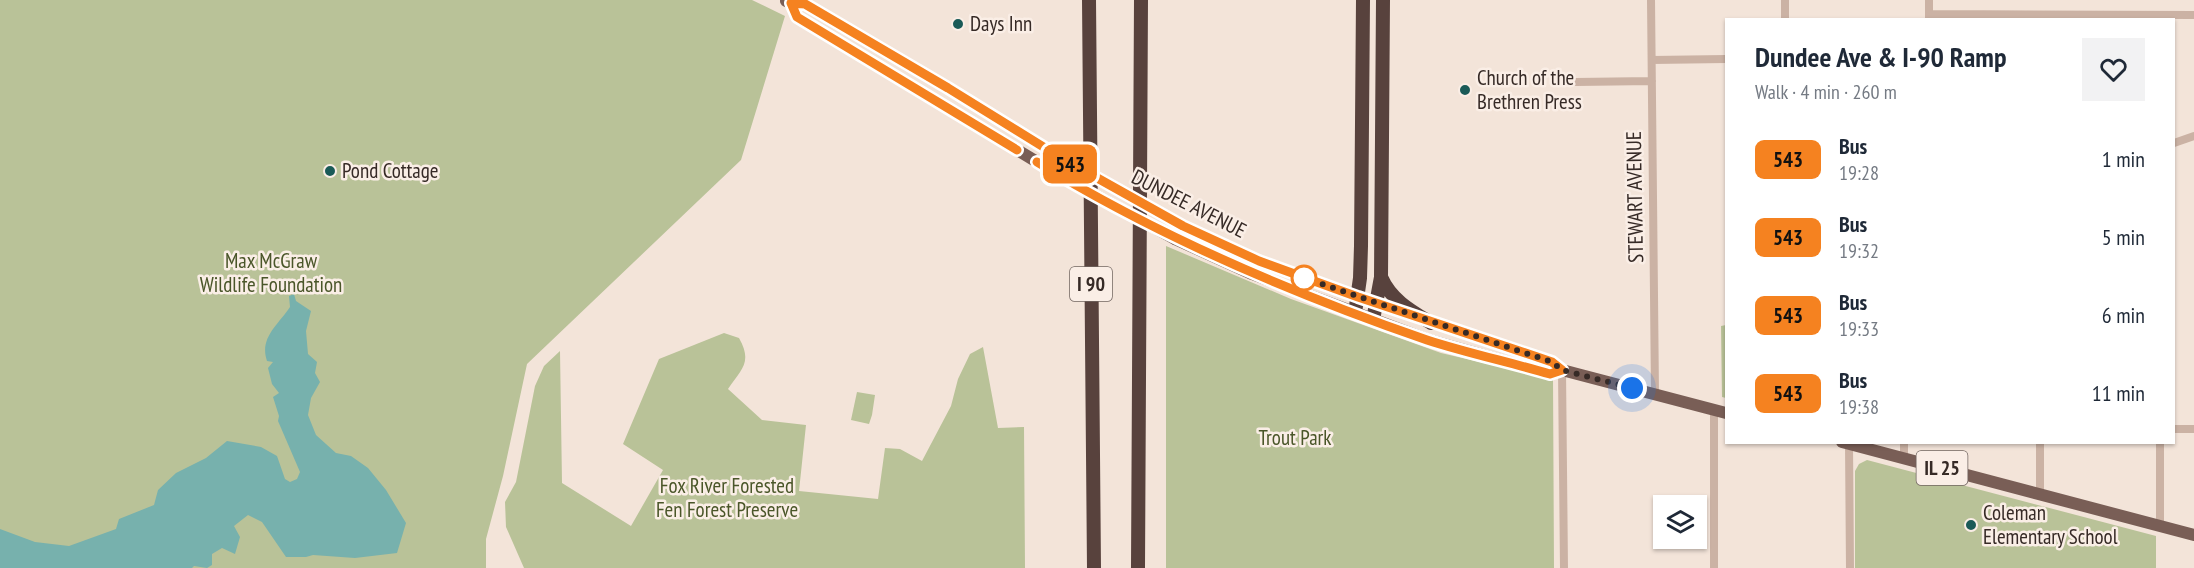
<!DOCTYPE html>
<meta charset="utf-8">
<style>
:root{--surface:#fff;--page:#f2f2f3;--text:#1f2937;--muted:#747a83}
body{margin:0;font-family:"PT Sans Narrow",sans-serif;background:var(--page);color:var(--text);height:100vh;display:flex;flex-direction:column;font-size:22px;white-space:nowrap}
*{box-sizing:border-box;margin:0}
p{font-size:20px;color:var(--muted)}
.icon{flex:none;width:33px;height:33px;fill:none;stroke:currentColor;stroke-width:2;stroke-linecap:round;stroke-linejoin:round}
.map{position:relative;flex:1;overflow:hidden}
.side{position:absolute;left:1725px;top:18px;width:450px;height:426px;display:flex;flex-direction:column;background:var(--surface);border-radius:0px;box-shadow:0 2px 4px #0004}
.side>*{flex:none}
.badge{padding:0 12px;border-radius:9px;font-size:21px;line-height:39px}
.controls{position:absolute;left:1653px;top:495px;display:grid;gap:12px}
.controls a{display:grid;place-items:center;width:54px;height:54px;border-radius:0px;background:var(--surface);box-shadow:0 2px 4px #0004;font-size:30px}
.you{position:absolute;width:30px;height:30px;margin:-15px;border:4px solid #fff;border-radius:50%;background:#1a73e8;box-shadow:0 0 0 9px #1a73e833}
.map>.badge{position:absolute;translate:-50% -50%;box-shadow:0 0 0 3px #fff}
.round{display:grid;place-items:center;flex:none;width:63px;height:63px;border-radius:0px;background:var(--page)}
.head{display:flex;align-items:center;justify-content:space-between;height:102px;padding:0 30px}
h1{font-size:28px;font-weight:700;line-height:45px}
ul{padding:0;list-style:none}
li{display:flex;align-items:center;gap:18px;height:78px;padding:0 30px}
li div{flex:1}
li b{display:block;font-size:22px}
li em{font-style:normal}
li .badge{min-width:66px;font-weight:700;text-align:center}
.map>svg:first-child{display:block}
.green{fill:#b9c298}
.water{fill:#77b1ad}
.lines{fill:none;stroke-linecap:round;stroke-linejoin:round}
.street{stroke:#cbb2a4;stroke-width:8}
.primary{stroke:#795e56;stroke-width:12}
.highway{stroke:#58423d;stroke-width:14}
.primary-bridge{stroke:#795e56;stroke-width:12}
.line-casing{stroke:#fff;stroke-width:14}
.line{stroke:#f58220;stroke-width:9}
.walk{stroke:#362a26;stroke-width:6;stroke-dasharray:0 10.8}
.poi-dot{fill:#1a5a57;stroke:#faeee6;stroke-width:2}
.stop-dot{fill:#fff;stroke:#f58220;stroke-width:3}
.labels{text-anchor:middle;stroke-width:5;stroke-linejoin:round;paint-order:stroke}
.shield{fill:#faeee6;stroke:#716560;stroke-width:1.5}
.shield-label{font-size:20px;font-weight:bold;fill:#362a26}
.poi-label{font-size:21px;fill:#362a26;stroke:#faeee6;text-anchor:start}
.street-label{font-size:21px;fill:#362a26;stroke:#faeee6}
.park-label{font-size:21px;fill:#4a5629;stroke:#faeee6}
</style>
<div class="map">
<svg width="2194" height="568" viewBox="0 0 2194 568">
<rect width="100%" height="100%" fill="#f3e4d9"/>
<path class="green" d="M0,0H752L785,16L741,160L527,364L503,476L486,539V568H0Z
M1166,246L1291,299L1441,353L1553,379L1554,568H1166Z
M1726,325V398L1722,397L1721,326Z
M724,333L739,338C753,363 741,369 728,389L762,420L806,425L799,491L878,499L885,448L900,449L922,461L951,406L958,379L970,354L983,347L998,428L1024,427L1025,568H524L506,527L505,502L516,482L535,386L544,366L560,351L562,483L631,526L663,470L623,444L659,359Z
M857,392L875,395L872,415L869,424L851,420Z
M1867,460L2156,536V568H1855V471L1859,464Z"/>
<path class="water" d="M294,294L296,301L311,311L306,331L308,354L317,362L315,373L320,382L311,398L308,415L316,435L336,453L351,456L368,468L386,490L406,523L397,553L355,558L313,555L306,557H286L262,522L248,515L234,526L240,537L235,554L222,548L212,554V565L207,568L194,566L192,568H0V529L35,542L69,546L116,529L119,519L154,505L158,490L176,473L206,458L227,441L261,447L277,456L285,479L290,482L297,479L300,472L278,421L279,416L273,397L279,393L272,384L268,368L273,362L267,361C259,338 278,325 290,307L289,296Z"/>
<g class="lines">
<path class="street" d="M1651,0L1655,394
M1785,0V20
M1929,14L2194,15
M1929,20V0
M1652,60L1726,59
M1576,82L1652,81
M2174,143L2194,136
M1562,370L1564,568
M1714,409V568
M2174,429H2194
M1904,442V458
M2040,442V494
M2160,442V525
M1849,444L1850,568"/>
<path class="primary" d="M786,1L791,3L805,4L948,88L1058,156
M791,3L797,17L1057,174
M1183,226L1259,261L1358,297L1552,362L1562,370L1726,413
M1175,239L1252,274L1429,340L1550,374L1562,370
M1842,442L2194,535"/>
<path class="highway" d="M1089,0L1094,568
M1381,277C1391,300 1411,311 1431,323
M1355,313L1360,278L1361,246L1363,0
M1373,320L1381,277L1383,0
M1138,568L1141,0"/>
<path class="primary-bridge" d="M1058,156L1183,226
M1057,174L1175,239"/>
</g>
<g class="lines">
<g class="line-casing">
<path id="line" d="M1017,150L797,17L791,3L805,4L948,88L1058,156L1183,226L1259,261L1358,297L1552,362L1562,370L1550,374C1509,362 1467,353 1427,340C1291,293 1159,237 1037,162"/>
</g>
<use href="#line" class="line"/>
<path class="walk" d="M1304,278L1298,276L1552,362L1562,370L1632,388"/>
</g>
<g class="poi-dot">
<circle cx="958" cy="24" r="6"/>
<circle cx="1465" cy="90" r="6"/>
<circle cx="330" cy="171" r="6"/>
<circle cx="1971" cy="525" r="6"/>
</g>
<circle class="stop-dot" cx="1304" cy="278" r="12"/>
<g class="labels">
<g class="shield">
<rect x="1070" y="267" width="42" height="34" rx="4.5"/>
<rect x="1916.5" y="451" width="51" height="34" rx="4.5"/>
</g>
<g class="shield-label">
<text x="1091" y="291">I 90</text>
<text x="1942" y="475">IL 25</text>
</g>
<g class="poi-label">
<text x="970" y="31">Days Inn</text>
<text x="1477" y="85">Church of the<tspan x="1477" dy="24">Brethren Press</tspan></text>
<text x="342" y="178">Pond Cottage</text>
<text x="1983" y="520">Coleman<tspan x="1983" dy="24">Elementary School</tspan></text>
</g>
<g class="street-label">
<text transform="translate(1635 197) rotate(-91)" y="7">STEWART AVENUE</text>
<text transform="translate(1189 204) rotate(27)" y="7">DUNDEE AVENUE</text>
</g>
<g class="park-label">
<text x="271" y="268">Max McGraw<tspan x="271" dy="24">Wildlife Foundation</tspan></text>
<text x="1295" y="445">Trout Park</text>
<text x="727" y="493">Fox River Forested<tspan x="727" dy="24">Fen Forest Preserve</tspan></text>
</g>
</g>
</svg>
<div class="controls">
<a><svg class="icon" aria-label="layers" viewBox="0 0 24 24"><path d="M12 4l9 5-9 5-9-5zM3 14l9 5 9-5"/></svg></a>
</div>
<div class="you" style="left:1632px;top:388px"></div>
<b class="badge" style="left:1070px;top:164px;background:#f58220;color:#111">543</b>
<section class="side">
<div class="head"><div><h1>Dundee Ave &amp; I-90 Ramp</h1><p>Walk · 4 min · 260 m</p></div><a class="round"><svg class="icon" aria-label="heart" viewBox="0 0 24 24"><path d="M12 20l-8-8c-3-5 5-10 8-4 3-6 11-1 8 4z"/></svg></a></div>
<ul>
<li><span class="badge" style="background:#f58220;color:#111">543</span><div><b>Bus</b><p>19:28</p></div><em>1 min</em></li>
<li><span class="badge" style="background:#f58220;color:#111">543</span><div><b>Bus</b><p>19:32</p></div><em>5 min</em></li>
<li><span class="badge" style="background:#f58220;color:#111">543</span><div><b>Bus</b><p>19:33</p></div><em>6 min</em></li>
<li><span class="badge" style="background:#f58220;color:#111">543</span><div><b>Bus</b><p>19:38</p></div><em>11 min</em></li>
</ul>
</section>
</div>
